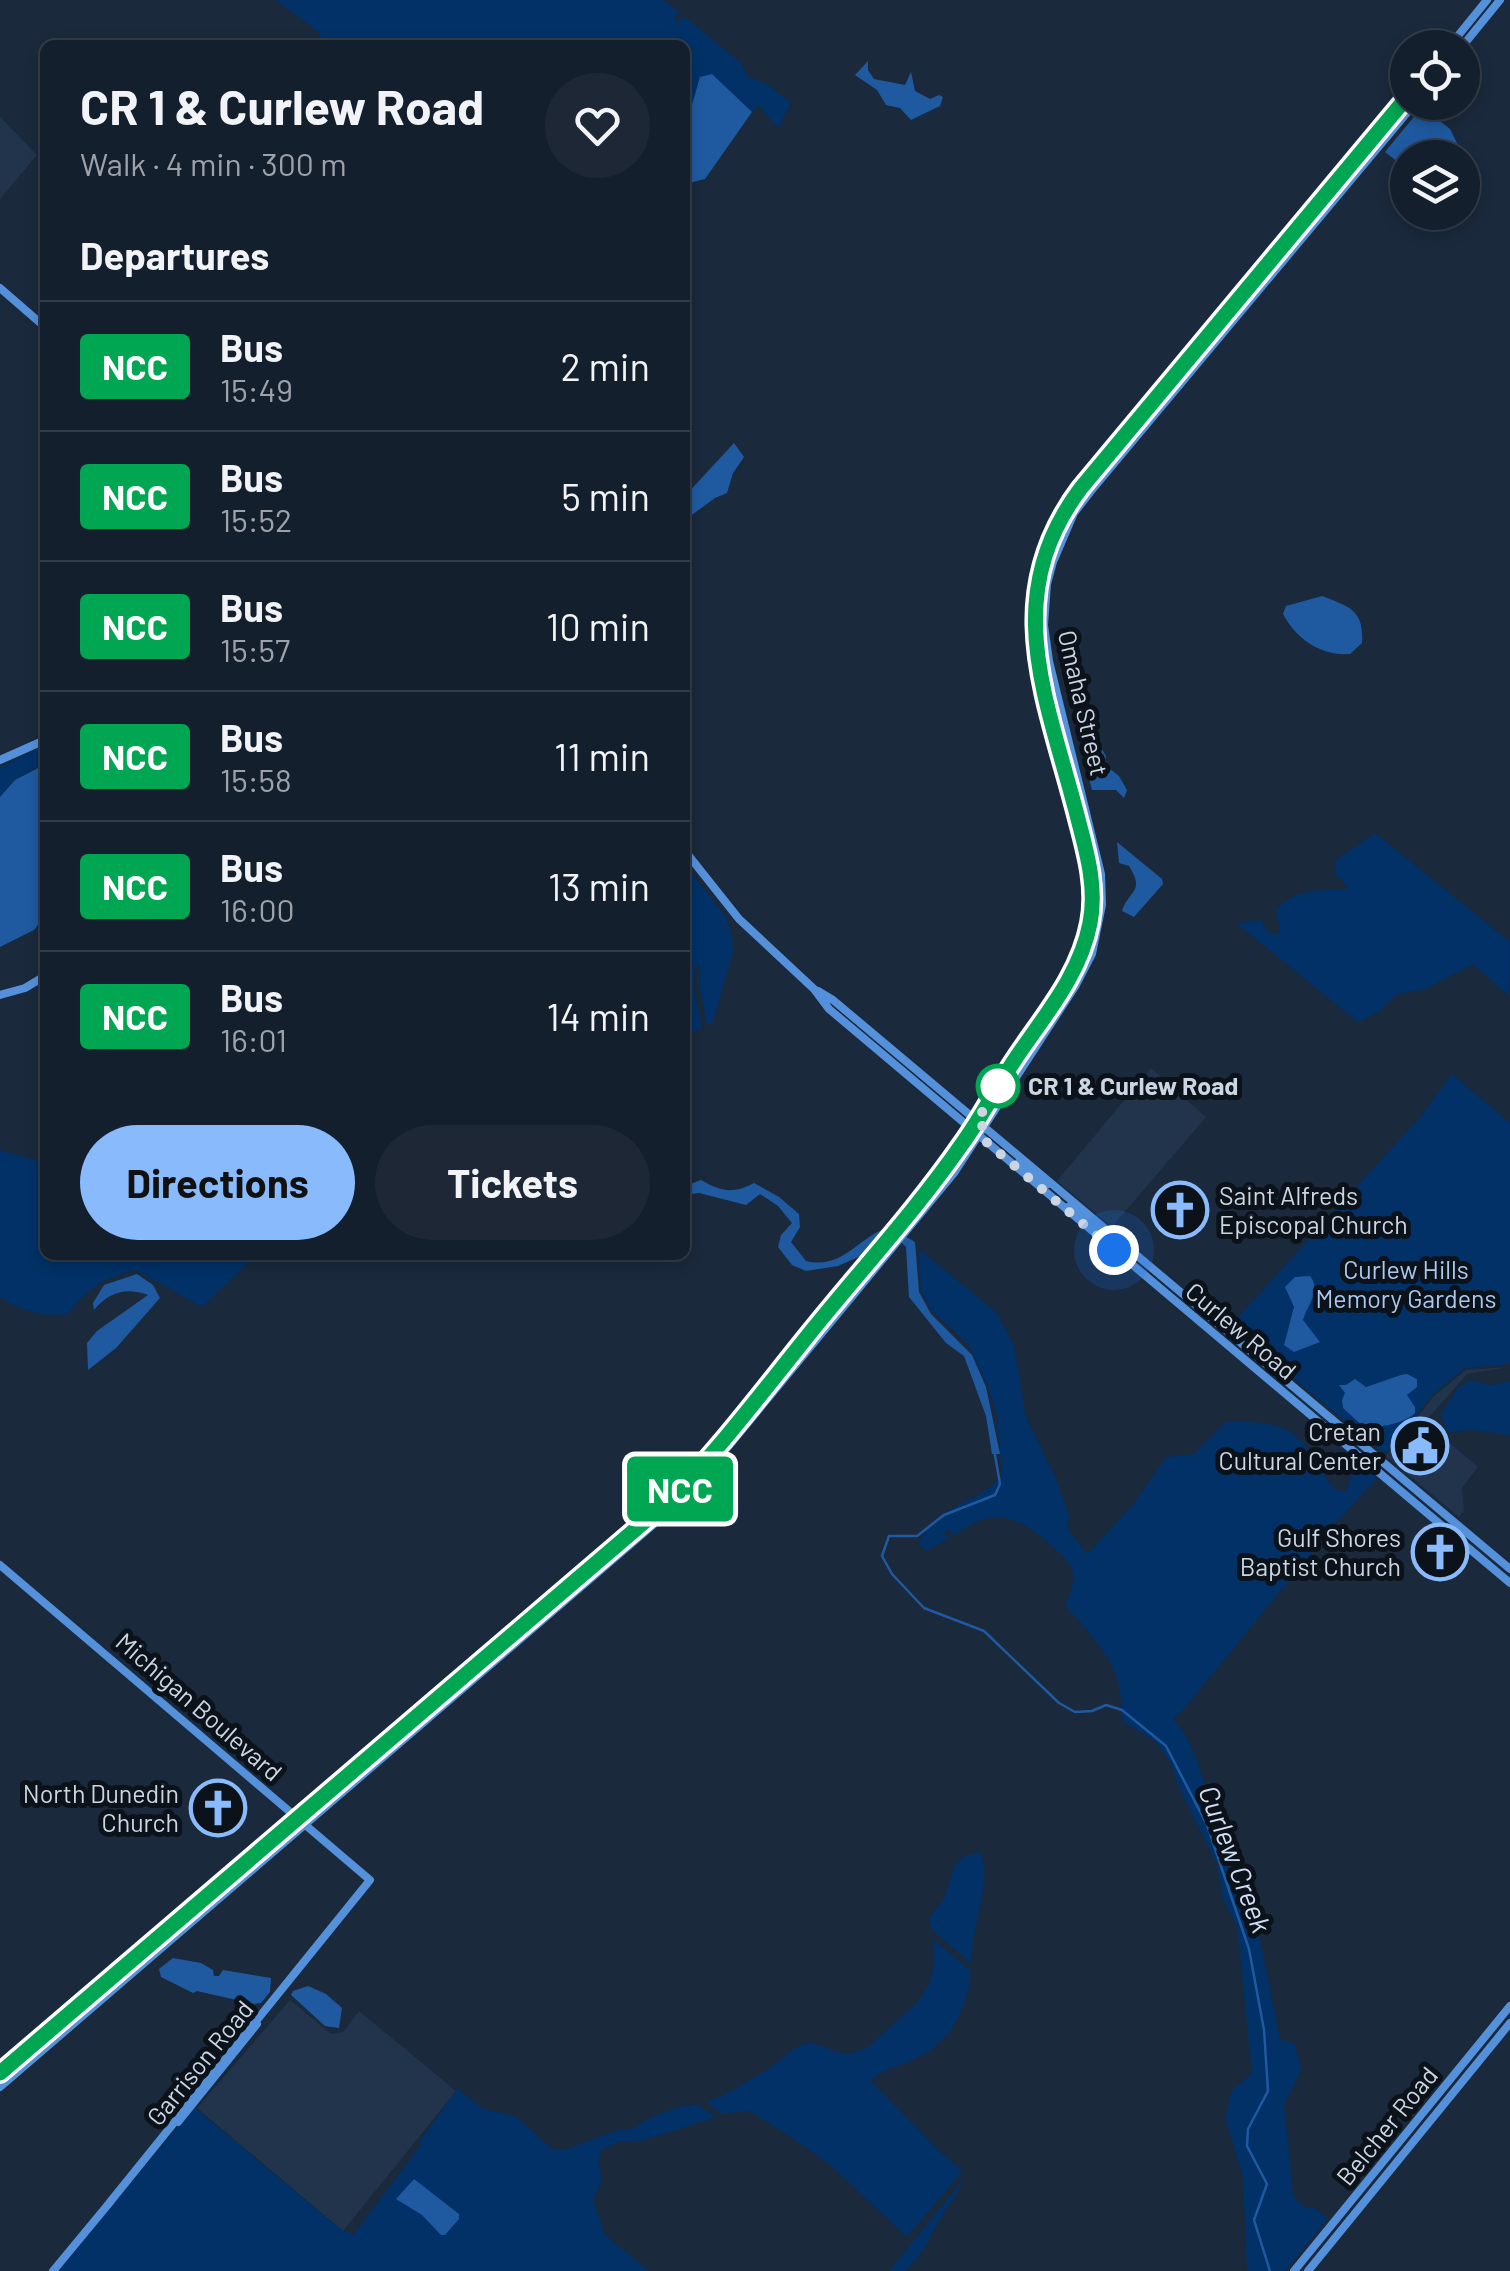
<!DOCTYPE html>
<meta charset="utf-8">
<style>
:root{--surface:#141f2d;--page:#1d2735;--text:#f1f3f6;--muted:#9da2aa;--line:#333d49;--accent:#88bafc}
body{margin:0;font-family:Barlow,sans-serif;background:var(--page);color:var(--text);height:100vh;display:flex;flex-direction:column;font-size:38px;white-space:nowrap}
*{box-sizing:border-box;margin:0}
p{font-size:32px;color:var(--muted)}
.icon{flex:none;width:55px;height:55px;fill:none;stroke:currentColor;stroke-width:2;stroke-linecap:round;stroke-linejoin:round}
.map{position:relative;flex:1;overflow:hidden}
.details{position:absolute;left:40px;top:40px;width:650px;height:1220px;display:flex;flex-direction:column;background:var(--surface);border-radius:15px;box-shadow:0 5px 15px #0003,0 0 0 2px var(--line)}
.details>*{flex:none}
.badge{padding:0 20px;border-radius:8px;font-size:35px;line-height:65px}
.tools{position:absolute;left:1390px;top:30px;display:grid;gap:20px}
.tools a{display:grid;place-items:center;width:90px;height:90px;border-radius:50%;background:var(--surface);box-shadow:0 5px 15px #0003,0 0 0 2px var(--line);font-size:50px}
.you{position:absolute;width:50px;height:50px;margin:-25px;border:8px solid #fff;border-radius:50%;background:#1a73e8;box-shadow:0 0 0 15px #1a73e833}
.map>.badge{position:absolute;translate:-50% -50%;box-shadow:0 0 0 5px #fff}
h2{padding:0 40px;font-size:38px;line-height:90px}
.round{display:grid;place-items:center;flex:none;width:105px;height:105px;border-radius:52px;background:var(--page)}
.overview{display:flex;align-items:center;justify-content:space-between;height:170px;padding:0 40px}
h1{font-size:48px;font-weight:700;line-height:75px}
.primary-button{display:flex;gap:20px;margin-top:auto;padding:20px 40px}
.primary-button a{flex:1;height:115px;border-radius:60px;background:var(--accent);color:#111;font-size:40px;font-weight:700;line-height:115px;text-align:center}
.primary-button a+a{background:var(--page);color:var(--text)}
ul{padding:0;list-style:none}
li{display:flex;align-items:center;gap:30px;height:130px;padding:0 40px;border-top:2px solid var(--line)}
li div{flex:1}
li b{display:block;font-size:38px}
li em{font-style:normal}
li .badge{min-width:110px;font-weight:700;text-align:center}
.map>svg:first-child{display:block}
.built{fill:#21344c}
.green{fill:#013166}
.water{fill:#1f5aa0}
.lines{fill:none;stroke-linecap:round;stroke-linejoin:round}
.stream{stroke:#1f5aa0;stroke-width:2.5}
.secondary{stroke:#5590db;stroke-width:8}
.line-casing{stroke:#fff;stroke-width:22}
.line{stroke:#00a651;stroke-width:15}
.walk{stroke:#ccd6e3;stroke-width:10;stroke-dasharray:0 18}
.stop-dot{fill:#fff;stroke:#00a651;stroke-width:5}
.labels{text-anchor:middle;stroke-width:10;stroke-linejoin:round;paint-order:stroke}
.street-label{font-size:25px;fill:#ccd6e3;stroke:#0b121a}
.stop-label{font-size:25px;font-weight:bold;fill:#ccd6e3;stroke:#0b121a;text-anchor:start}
.poi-label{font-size:25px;fill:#ccd6e3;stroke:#0b121a;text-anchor:end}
.park-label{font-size:25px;fill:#abc9ef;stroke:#0b121a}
.water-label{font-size:28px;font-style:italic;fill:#d0dff3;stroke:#0b121a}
</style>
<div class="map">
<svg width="1510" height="2271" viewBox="0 0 1510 2271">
<rect width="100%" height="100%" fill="#1a293c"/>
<path class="built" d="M0,117L37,155L0,199Z
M1151,1068L1206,1117L1112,1227L1057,1181Z
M1509,1367L1467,1374L1425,1422L1478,1467L1462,1488L1464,1511L1459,1517L1386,1456L1434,1396L1466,1370Z
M290,2000L331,2034L343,2032L359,2011L456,2091L343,2231L197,2108Z"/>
<path class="green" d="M276,0H663L680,13L674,17L676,22L685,17L741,63L747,76L767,84L791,103L778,128L758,105L752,112L711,74L685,129V45H316L321,34Z
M45,745V767L39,766L15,780L0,797V767Z
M1375,833L1510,942L1509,996L1473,964L1426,989L1397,994L1380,1011L1358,1022L1237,924L1261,920L1267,931L1275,935L1280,931L1276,909C1298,887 1320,891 1348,889L1341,878L1335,877L1336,860Z
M685,865L726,917L732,937L733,952L713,1022L707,1025L700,990V966H695L694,991L702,1028L690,1033L685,1013Z
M1452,1074L1510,1123V1364L1465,1368L1433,1394L1385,1454L1230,1326L1420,1117Z
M0,1150L45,1163V1255H257L202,1307L135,1270C104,1278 88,1288 68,1314C43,1317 22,1312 0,1297Z
M919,1249L997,1313L1014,1346L1026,1417L1056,1479L1069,1515L1067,1528L1087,1554L1131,1507L1166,1457L1194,1454L1226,1422C1297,1420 1299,1434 1333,1488L1345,1492L1357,1461L1377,1478L1316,1544L1304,1567L1282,1589L1184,1709L1173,1718C1205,1755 1209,1814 1225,1860L1215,1861L1178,1786L1171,1763L1155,1741L1123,1722C1121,1711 1122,1702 1120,1691C1116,1659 1085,1628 1065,1605C1069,1596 1074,1587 1073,1576C1073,1563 1060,1554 1051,1545C1018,1516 993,1506 955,1535L947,1529L944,1533L949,1538L926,1551L919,1544C933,1506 977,1504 1002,1476L997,1416L988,1386L968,1344L933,1312L921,1291Z
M1471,1380L1492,1385L1510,1381V1435L1473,1430L1448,1432L1440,1414L1459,1387Z
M980,1852C994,1878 969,1933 972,1964L932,1930L929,1917C935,1910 941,1904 945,1895C955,1872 948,1858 980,1852Z
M1227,1865L1239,1900L1253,1917L1259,1935L1280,2039L1295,2044L1301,2070L1284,2105L1293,2195L1302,2206L1314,2208L1328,2218L1285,2271H1247L1243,2177L1225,2117L1232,2090L1252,2073L1237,1926L1223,1899L1217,1866Z
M933,1939L971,1971C968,2006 953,2039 921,2056C904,2065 885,2068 870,2080L941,2153L963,2171L907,2237L829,2164L788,2135L749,2111L721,2114L706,2102C718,2099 763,2073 774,2065C782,2059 790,2050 799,2046C824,2034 836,2069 872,2044C908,2007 940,1999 933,1939Z
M457,2089L484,2109L515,2116L552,2149H567L620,2129L630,2130C652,2115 670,2108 696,2104L716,2117L641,2141L619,2142L601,2150L598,2162L602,2180L593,2200L605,2235L649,2271H57L194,2107L344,2232L347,2230L353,2235L420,2146L419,2142Z
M962,2181C959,2196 949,2203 942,2216C927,2241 928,2249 905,2271H889Z"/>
<path class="water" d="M868,61V70L874,79L905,85L911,72L915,91L930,99L939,95L943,97L940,106L911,120L900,108L886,105L877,90L855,75Z
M712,74L752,112L705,179L685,184V129L700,77Z
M1422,107L1450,129L1469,167L1463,170L1462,158H1408L1407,169L1385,152Z
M734,443L744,457L733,473L727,493L715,498L685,520V496Z
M1322,596C1350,607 1364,610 1362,643L1350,654C1321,656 1296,639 1283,614L1286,606Z
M1100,746L1106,756L1104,764L1119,776L1127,790L1124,798L1116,790H1092L1083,756Z
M42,766L45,767V916L34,930L0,947V797L15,780Z
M1117,842L1162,879L1163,884L1134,917L1122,911C1130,889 1145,892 1129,866L1119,863Z
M701,1180C722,1192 733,1194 754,1183L779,1197L799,1214L800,1227L791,1242L806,1261C843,1270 858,1237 889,1227L915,1242L919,1292L931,1314L972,1355L986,1387L1000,1454H992L986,1416L964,1356L946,1343L909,1297L906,1247L897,1238L880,1235L863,1255L838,1266L806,1271L792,1265L778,1247L781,1235L792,1223L778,1206L760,1194L746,1205L699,1193L685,1195V1186Z
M137,1274L153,1285L160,1298L116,1348L88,1370L87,1343L97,1331L148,1295C126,1287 109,1292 94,1310L93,1303L104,1285Z
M1310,1276C1322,1291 1307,1305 1303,1320L1320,1342L1294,1352L1284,1345L1294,1307L1285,1287L1295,1277Z
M1401,1375L1407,1374L1417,1379V1387L1407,1395L1415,1407V1413C1403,1425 1381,1425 1367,1430L1343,1408L1342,1400L1345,1393L1339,1385H1346L1355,1379L1366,1387Z
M173,1958L201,1963L213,1970L214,1976H219L223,1970L271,1978L270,1992L261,2003L254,2004L197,1991L193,1993L161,1977L159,1969Z
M308,1986L326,1994L342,2008L339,2028L325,2026L291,1995L293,1991Z
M414,2179L459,2214V2219L445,2235H441L422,2215L396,2199Z"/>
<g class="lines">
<path class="stream" d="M995,1455L1000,1484L995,1495L944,1515L917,1536H889L882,1556L892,1574L924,1608L984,1631L1059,1703L1075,1712L1092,1711L1106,1705L1122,1710L1166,1746L1207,1825L1249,1949L1264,2030L1268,2091L1248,2129L1247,2146L1267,2184L1254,2220L1270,2271"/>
<path class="secondary" d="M1448,48L1487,0
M1461,48L1500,0
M0,288L45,327
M0,760L45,740
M685,851L739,919L814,989L829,1009L1510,1583
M818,991L833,1000L1510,1569
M0,995L25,988L45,976
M983,1121L1012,1074
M1019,1162L1048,1184
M1068,1207L1094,1227L1102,1228
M0,1565L370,1880L110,2202
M0,2073L663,1505C716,1454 760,1395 806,1338C857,1274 915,1212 962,1144C981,1118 996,1088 1014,1061C1043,1017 1080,976 1090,923C1097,888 1087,853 1078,819C1048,701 998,597 1081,487L1408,96
M0,2087L689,1494L954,1173L1076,985L1092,954L1102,905L1101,874L1049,661L1044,625L1047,584L1053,562L1074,513L1091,491L1416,102
M178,2122L257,2024
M53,2271L111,2201
M1294,2271L1510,2006
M1308,2271L1510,2023"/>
</g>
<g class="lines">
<g class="line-casing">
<path id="line" d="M0,2073L664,1505C716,1454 760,1395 806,1338C857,1274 915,1212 962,1144C981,1118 996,1088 1014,1061C1043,1017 1080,976 1090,923C1097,888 1087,853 1078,819C1048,700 998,598 1081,488L1408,96"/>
</g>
<use href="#line" class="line"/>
<path class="walk" d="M998,1086L1000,1084L977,1120L982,1124L984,1140L1114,1250"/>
</g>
<defs>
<g id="church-ring" transform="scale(2.875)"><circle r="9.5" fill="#0b121a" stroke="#88bafc" stroke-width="1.5"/><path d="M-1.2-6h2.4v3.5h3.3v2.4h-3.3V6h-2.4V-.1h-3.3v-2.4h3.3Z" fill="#88bafc"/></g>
<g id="civic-ring" transform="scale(2.875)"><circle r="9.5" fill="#0b121a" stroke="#88bafc" stroke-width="1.5"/><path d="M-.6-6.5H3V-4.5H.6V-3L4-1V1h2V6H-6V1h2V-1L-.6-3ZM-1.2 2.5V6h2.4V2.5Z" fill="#88bafc"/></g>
</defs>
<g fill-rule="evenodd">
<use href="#church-ring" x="1180" y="1210"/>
<use href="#civic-ring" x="1420" y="1446"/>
<use href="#church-ring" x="1440" y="1552"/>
<use href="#church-ring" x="218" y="1808"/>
</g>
<circle class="stop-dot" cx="998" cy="1086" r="20"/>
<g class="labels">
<g class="street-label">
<text transform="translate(1083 703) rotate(77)" y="9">Omaha Street</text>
<text transform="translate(1241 1331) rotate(40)" y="9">Curlew Road</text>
<text transform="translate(199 1707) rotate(41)" y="9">Michigan Boulevard</text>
<text transform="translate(200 2063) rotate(-51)" y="9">Garrison Road</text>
<text transform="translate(1387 2126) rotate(-51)" y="9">Belcher Road</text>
</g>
<g class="stop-label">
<text x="1028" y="1095">CR 1 &amp; Curlew Road</text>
</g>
<g class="poi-label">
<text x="1219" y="1205" text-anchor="start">Saint Alfreds<tspan x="1219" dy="29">Episcopal Church</tspan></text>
<text x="1381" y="1441">Cretan<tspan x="1381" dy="29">Cultural Center</tspan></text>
<text x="1401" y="1547">Gulf Shores<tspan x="1401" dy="29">Baptist Church</tspan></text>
<text x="179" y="1803">North Dunedin<tspan x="179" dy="29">Church</tspan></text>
</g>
<g class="park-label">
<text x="1406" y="1279">Curlew Hills<tspan x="1406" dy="29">Memory Gardens</tspan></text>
</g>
<g class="water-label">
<text transform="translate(1235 1859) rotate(69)" y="10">Curlew Creek</text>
</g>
</g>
</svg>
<div class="tools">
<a><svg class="icon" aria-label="locate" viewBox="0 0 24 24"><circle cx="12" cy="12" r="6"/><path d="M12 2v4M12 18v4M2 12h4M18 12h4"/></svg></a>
<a><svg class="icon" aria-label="layers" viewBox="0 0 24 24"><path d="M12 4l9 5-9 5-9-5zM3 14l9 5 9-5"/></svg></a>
</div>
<div class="you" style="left:1114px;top:1250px"></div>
<b class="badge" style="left:680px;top:1489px;background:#00a651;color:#fff">NCC</b>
<section class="details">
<div class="overview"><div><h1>CR 1 &amp; Curlew Road</h1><p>Walk · 4 min · 300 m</p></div><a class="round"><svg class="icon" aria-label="heart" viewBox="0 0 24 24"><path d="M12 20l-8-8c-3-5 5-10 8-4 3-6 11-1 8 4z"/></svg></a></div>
<h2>Departures</h2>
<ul>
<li><span class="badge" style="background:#00a651;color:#fff">NCC</span><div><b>Bus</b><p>15:49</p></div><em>2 min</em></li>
<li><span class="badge" style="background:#00a651;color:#fff">NCC</span><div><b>Bus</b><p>15:52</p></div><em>5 min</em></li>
<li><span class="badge" style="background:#00a651;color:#fff">NCC</span><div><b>Bus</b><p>15:57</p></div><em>10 min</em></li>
<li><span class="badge" style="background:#00a651;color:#fff">NCC</span><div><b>Bus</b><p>15:58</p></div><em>11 min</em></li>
<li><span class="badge" style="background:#00a651;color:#fff">NCC</span><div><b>Bus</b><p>16:00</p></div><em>13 min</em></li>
<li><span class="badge" style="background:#00a651;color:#fff">NCC</span><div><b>Bus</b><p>16:01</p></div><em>14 min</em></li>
</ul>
<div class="primary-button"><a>Directions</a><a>Tickets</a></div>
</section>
</div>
